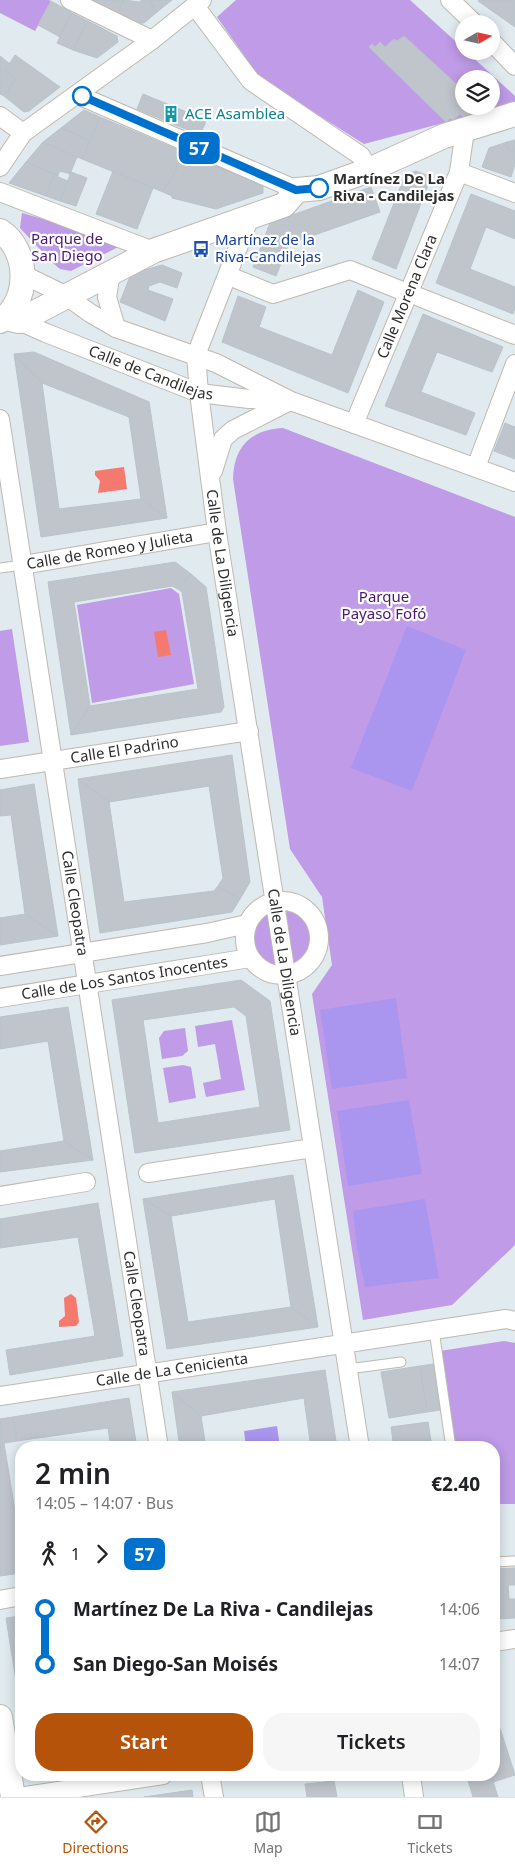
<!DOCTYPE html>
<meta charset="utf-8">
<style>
:root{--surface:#fff;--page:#f6f6f6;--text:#202124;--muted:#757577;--line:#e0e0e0;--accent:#b45309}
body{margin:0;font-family:"Noto Sans",sans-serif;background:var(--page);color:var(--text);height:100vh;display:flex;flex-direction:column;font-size:19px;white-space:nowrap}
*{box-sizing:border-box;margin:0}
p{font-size:16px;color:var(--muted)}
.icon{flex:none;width:28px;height:28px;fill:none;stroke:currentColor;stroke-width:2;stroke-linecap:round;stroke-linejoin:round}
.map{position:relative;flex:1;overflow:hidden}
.details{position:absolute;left:15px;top:1441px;width:485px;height:340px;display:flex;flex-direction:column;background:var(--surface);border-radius:20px;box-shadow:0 2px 12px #0003}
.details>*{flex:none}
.badge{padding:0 10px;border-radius:8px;font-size:18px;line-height:32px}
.needle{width:32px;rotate:81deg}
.fabs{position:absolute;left:455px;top:15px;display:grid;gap:10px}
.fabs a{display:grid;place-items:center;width:45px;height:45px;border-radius:50%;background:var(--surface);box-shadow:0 2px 12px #0003;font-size:25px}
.map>.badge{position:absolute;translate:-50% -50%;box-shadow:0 0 0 2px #fff}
.legs{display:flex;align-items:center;gap:8px;height:55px;padding:0 20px;font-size:16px}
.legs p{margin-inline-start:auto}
.headline{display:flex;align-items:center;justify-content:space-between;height:85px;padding:0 20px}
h1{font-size:28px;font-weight:600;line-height:38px}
.primary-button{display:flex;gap:10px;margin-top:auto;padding:10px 20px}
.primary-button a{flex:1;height:58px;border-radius:20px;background:var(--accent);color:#fff;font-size:20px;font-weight:600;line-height:58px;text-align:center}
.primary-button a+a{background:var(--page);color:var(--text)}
ul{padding:0 20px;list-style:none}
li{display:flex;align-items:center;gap:18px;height:55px;font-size:19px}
li i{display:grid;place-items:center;width:8px;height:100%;margin:0 6px;background:currentColor}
li i::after{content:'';width:12px;height:12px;margin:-6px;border:4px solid;border-radius:50%;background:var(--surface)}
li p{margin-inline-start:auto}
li:first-child i{background:linear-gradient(#0000 50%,currentColor 0)}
li:last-child i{background:linear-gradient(currentColor 50%,#0000 0)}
.dock{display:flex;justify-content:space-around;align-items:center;height:70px;border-top:1px solid var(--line);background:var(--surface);font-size:14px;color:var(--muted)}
.dock a{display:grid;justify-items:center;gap:2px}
.dock .selected{color:var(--accent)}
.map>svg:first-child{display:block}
.green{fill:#bf9be8;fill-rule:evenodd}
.pitch{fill:#ab96ef}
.water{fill:#f5796f}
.building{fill:#bfc5cb;stroke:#b9c3cb;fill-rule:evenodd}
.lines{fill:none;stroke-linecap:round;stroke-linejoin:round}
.lane-casing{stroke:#beb9b0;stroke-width:11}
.street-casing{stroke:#beb9b0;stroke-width:20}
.secondary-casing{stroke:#beb9b0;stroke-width:26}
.lane{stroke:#fff;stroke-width:9}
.street{stroke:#fff;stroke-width:18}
.secondary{stroke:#fff;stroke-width:24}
.line-1-casing{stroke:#fff;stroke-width:11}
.line-1{stroke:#0072ce;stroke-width:8}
.stop-1-dot{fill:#fff;stroke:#0072ce;stroke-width:2.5}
.labels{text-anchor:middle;stroke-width:4.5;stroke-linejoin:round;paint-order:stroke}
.culture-label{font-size:15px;fill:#0d838f;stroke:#fff;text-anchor:start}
.stop-label{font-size:15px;font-weight:bold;fill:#2e2e2e;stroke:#fff;text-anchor:start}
.park-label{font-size:15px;fill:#4d1771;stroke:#fff}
.transit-label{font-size:15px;fill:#164399;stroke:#fff;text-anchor:start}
.street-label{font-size:15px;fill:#2e2e2e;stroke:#fff}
</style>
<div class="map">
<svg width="515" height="1797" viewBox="0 0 515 1797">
<rect width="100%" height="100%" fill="#e0eaef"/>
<path class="green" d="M0,0H49L51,1L35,31L0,13Z
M236,0H410L464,49V51H466L515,96V104L364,144L260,78L217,17ZM464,79H491V106H464Z
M22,213L126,243L71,271L60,269L54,264L20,228Z
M283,428L515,517V1245L452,1305L363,1320L312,994L332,965L322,897L290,849L233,479C234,446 251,430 283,428Z
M171,588L179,594L194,684L92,703L77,605Z
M12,629L29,742L0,746V631Z
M285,906C321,909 327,956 294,968Z
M266,909H271L280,969C256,973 244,943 253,924C255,918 261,914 266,909Z
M232,1020L245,1090L206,1097L203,1083L221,1079L215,1044L198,1047L195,1026Z
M185,1028L188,1051L182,1056L162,1059L159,1038L164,1031Z
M183,1065L191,1067L196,1098L169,1103L163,1068Z
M504,1341L515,1343V1504H494V1448L455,1447L440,1351Z"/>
<path class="pitch" d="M407,626L466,650L412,791L351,768Z
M396,998L407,1078L332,1089L320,1010Z
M409,1100L422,1174L348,1186L337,1111Z
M425,1199L439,1278L365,1287L357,1247L353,1211Z
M277,1426L280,1447H246L244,1431Z"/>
<path class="water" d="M124,467L127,489L98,493L100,481L95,475V471Z
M166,630L171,655L158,657L154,632Z
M71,1294L76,1298L79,1322L76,1326L59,1327V1321L65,1316L64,1298Z"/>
<path class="building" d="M91,0H124L117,15L90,2Z
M124,0L139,2L142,0H149L157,12L144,23H132L117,15Z
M149,0H172L157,12Z
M515,0V27L478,1L479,0Z
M51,1L72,13L60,37L38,25Z
M72,13L88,21L73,50L57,43Z
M88,21L117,36L118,42L97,58L73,50Z
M404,36L464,91V106L481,107L475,115L471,112L465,118L460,114L453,120L450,118L446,122L369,47L372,44L375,47L380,42L385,47L394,39L397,41Z
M15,55L60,87L29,111L24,112L4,96L16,79L5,71Z
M0,56L10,64L5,71L16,79L4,96L0,94Z
M143,94L194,115V114L207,119L200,135L137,109Z
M84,110L100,117L90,141L61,128Z
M100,117L186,153L163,192L82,159Z
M61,128L90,141L82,159L43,142Z
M515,140V152L508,150L507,142Z
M43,142L77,157L70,174L60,171L58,175L54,174L26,162Z
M507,142L508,150L515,152V164L511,177L482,167L489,148Z
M186,153L263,186V193L216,209L172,198V196L163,192Z
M26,162L54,174L46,196L9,183Z
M113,171L153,188L137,229L96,214Z
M416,171L431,177L396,269L372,259L405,175Z
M71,172L87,178L76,206L60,201Z
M54,174L58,175V177L68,181L60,201L46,196Z
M371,187L380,212L289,244L276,276L253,267L270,223Z
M471,194L515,211V239L486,227L470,269L515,287V308L513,314L436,283Z
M162,265L182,273L177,288L160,282L149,286L148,290L173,299L165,321L120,302L131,274Z
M358,290L384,302L348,393L222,342L238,296L266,307L259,327L332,355Z
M423,314L503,347L492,372L437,352L421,392L475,413L466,435L385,406Z
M34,352L149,402L167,518L141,499L129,417L42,383L14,354Z
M14,354L42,383L59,509L141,499L167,518L41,537Z
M505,423L515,427V459L494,451Z
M175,562L191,574L178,589L172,586L74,602L90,706L71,735L48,582Z
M191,574L206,587L224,707L221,712L71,735L90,706L198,689L182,592L178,589Z
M232,755L250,882L240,899L218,886L223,878L209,786L109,802L78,779Z
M78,779L109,802L124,902L214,891L218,886L240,899L232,912L100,933Z
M34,784L58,936L25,914L11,815L0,816V790Z
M25,914L58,936L0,945V918Z
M241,980L270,1001L290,1130L135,1153L112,1000ZM234,1007L246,1016L260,1107L158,1123L143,1020Z
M68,1007L93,1160L64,1141L48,1041L0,1049V1017Z
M64,1141L93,1160L0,1172V1151Z
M293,1175L318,1327L291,1307L275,1199L171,1216L143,1199Z
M143,1199L171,1216L188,1322L291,1307L318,1327L167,1349Z
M98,1203L123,1356L10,1375L6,1350L95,1336L78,1237L0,1248V1219Z
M433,1364L440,1410L427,1412L420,1366Z
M420,1366L427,1412L389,1418L381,1372Z
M325,1370L337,1448H311L304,1398L201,1416L172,1392Z
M172,1392L201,1416L206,1448H180Z
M129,1398L137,1448H111L108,1428L17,1441L13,1417Z
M13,1417L17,1441L4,1443L21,1548V1573L0,1576V1419Z
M428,1422L432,1447L394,1448L391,1427Z
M515,1568V1585H508L509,1599H515V1618L494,1619V1569Z
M21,1616V1712L6,1618Z
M499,1725L515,1775L493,1782L491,1775H494V1727Z
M473,1775H491L498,1797H473L467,1777Z
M334,1781L337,1797H307L305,1784Z
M192,1790L193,1797H144Z"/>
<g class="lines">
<g class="lane-casing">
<path id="lane" d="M0,568L23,565
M434,1330L451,1448
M348,1369L401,1362
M494,1562L514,1561"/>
</g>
<g class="street-casing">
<g id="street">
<path d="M70,0L152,40"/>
<path d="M450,0L475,24"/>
<path d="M195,6L251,81L361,156L369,170"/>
<path d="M491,41L515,66"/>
<path d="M78,95L297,190"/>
<path d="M0,116L23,133"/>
<path d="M0,167L23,133L152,40L202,0"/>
<path d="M459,172L515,193"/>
<path d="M0,192L153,251"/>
<path id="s1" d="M250,217L196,355L199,393L217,532L360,1448"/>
<path d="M111,272L107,297L116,328"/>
<path d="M24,275L65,295L90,313L116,328L216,363L291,401L515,482"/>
<path d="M234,278L273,294L350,270L400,290"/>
<path d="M419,297L515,335"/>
<path id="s2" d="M19,321L46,333L199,393L249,399L284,400"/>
<path id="s3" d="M0,419L159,1448"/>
<path id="s4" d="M354,424L459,172L465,130"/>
<path d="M476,467L515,364"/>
<path d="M213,471L223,439L233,430L288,402"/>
<path id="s5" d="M23,565L217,532"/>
<path id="s6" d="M0,769L249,731"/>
<circle cx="282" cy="938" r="37"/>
<path d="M0,966L207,933L247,924"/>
<path id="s7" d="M0,998L250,958"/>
<path d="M148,1173L313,1148"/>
<path d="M0,1196L86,1182"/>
<path id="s8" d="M0,1396L506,1319L515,1321"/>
<path d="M0,1600L21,1596"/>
<path d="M494,1642L515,1639"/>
<path d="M210,1775L214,1797"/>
<path d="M411,1775L414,1797"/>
<path d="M19,1797L163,1775"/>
</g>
</g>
<g class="secondary-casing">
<path id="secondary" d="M0,231C30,250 30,303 0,321
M6,318L19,321L153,251L284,205L297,190L319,188L369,170L444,136L515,114
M0,1717L13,1797"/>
</g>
<use href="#lane" class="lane"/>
<use href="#street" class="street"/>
<use href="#secondary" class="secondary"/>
</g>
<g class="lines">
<g class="line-1-casing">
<path id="line-1" d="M82,96L296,190L319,188"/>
</g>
<use href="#line-1" class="line-1"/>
</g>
<defs>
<g id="building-bare" transform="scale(1.35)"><path d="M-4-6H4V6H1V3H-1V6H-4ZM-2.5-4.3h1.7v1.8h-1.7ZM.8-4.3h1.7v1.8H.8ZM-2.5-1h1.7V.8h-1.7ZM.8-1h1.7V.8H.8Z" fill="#0f9aa8" stroke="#fff" stroke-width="2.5" paint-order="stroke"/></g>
<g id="bus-bare" transform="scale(1.35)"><path d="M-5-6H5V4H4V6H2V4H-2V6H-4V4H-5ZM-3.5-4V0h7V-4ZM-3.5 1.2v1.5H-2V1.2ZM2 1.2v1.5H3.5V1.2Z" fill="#1a4fb4" stroke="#fff" stroke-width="2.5" paint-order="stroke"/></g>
</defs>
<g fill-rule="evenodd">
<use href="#building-bare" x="171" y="114"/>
<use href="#bus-bare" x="201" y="249"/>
</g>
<g class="stop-1-dot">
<circle cx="82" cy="96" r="9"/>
<circle cx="319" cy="188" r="9"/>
</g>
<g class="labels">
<g class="culture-label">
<text x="185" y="119">ACE Asamblea</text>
</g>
<g class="stop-label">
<text x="333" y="184">Martínez De La<tspan x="333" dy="17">Riva - Candilejas</tspan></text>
</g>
<g class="park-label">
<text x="67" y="244">Parque de<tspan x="67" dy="17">San Diego</tspan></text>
<text x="384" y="602">Parque<tspan x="384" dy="17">Payaso Fofó</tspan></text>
</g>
<g class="transit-label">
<text x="215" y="245">Martínez de la<tspan x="215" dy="17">Riva-Candilejas</tspan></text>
</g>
<g class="street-label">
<text dy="5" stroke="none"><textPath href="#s4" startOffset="138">Calle Morena Clara</textPath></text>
<text dy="5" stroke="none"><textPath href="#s2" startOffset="142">Calle de Candilejas</textPath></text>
<text dy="5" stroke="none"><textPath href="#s5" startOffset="88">Calle de Romeo y Julieta</textPath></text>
<text dy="5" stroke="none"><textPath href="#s1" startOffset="358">Calle de La Diligencia</textPath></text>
<text dy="5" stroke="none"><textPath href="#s6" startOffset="126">Calle El Padrino</textPath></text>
<text dy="5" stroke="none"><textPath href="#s3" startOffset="490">Calle Cleopatra</textPath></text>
<text dy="5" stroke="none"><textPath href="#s1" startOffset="762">Calle de La Diligencia</textPath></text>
<text dy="5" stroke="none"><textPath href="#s7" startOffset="126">Calle de Los Santos Inocentes</textPath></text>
<text dy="5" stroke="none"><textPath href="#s3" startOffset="895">Calle Cleopatra</textPath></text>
<text dy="5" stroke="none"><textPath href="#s8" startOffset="174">Calle de La Cenicienta</textPath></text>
</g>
</g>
</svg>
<div class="fabs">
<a><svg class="needle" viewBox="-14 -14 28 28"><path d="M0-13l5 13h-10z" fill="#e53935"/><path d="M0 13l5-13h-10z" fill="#757577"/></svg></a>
<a><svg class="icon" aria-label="layers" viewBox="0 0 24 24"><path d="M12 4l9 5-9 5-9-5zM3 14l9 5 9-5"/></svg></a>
</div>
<b class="badge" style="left:199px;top:148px;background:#0072ce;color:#fff">57</b>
<section class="details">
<div class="headline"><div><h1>2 min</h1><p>14:05 – 14:07 · Bus</p></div><b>€2.40</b></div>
<div class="legs"><svg class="icon" aria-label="walk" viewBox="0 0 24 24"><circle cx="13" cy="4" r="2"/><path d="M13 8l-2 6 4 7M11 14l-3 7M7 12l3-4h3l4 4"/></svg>1<svg class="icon" aria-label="forward" viewBox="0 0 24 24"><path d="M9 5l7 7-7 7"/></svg><b class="badge" style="background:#0072ce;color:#fff">57</b></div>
<ul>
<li><i style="color:#0072ce"></i><b>Martínez De La Riva - Candilejas</b><p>14:06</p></li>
<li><i style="color:#0072ce"></i><b>San Diego-San Moisés</b><p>14:07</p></li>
</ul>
<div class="primary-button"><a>Start</a><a>Tickets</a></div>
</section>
</div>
<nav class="dock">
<a class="selected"><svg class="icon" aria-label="directions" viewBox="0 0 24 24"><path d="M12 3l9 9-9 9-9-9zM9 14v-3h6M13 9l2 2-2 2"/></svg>Directions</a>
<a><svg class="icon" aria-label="map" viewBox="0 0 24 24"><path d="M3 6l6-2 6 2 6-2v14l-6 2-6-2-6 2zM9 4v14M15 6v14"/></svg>Map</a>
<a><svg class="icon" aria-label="tickets" viewBox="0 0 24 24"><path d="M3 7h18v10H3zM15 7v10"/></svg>Tickets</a>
</nav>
